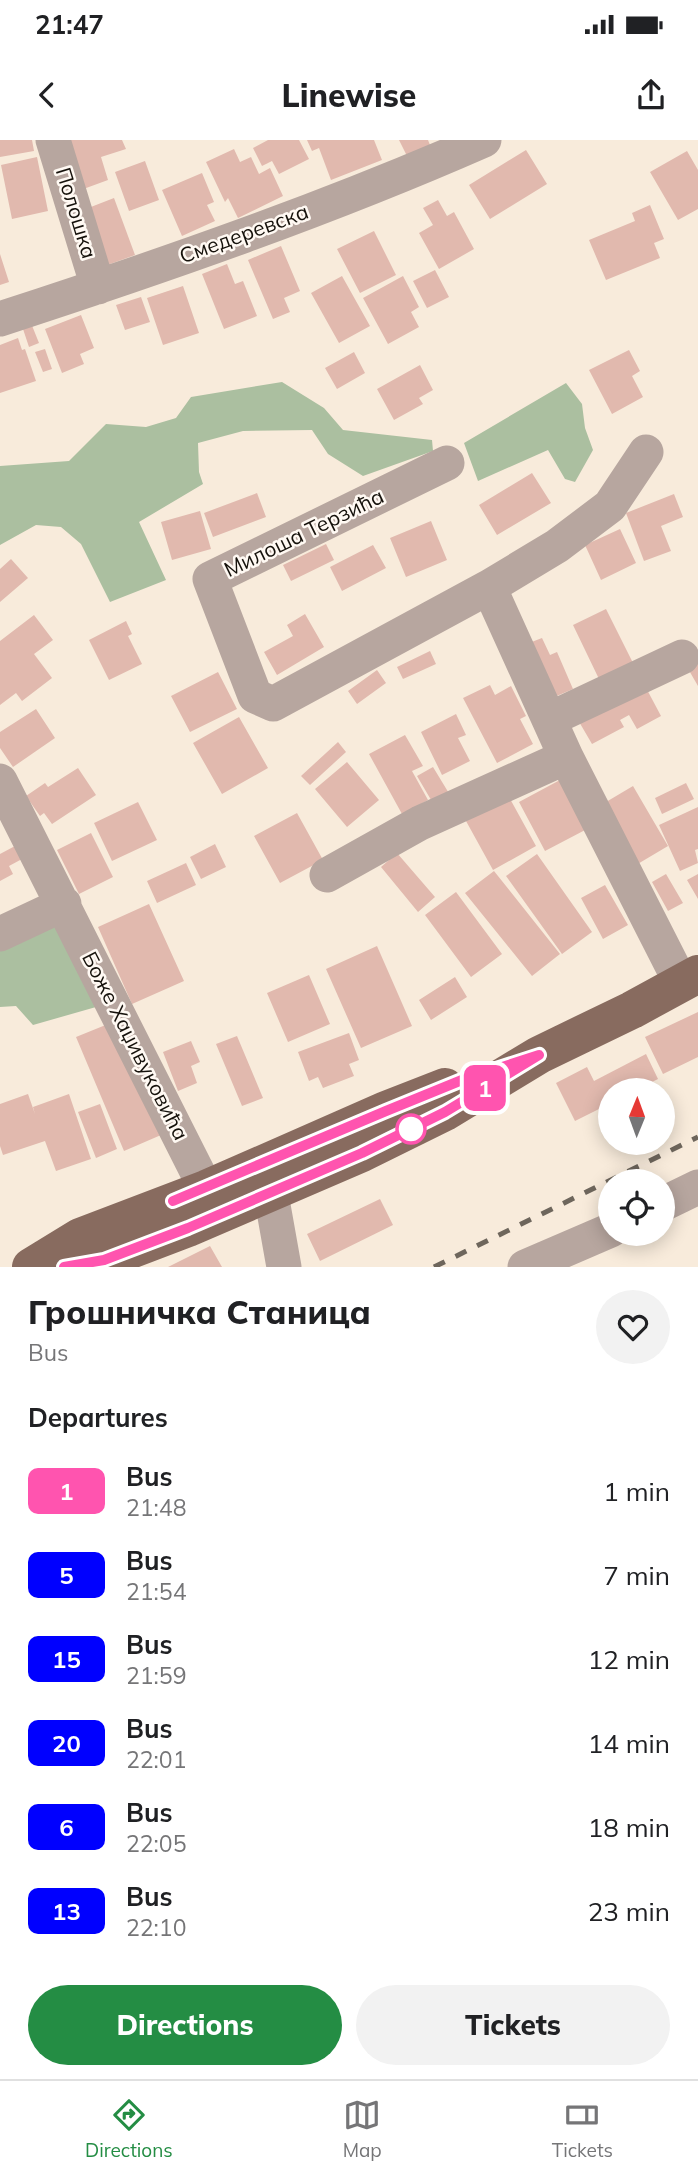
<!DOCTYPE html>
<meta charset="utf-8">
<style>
:root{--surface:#fff;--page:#f2f2f2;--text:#202124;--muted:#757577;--line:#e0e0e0;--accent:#248d44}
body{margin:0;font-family:Mulish,sans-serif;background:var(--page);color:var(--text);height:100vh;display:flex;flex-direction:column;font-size:26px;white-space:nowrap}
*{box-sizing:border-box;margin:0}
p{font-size:23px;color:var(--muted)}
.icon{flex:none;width:38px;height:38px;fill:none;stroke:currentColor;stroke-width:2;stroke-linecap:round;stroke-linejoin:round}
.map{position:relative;height:1127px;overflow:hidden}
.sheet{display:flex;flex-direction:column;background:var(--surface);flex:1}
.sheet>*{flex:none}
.badge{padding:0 14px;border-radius:10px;font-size:24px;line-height:46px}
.needle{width:46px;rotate:1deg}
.controls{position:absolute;left:598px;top:938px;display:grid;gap:14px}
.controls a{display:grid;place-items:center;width:77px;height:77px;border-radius:50%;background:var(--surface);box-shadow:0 4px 18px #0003;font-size:35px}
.map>.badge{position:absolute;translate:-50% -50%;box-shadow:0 0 0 4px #fff}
h2{padding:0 28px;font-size:26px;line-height:63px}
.round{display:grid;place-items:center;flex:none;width:74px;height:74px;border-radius:37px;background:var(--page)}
.headline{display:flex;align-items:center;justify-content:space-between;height:119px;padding:0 28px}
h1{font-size:33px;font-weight:800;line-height:52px}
.cta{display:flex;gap:14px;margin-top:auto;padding:14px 28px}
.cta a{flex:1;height:80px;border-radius:42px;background:var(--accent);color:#fff;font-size:28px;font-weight:800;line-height:80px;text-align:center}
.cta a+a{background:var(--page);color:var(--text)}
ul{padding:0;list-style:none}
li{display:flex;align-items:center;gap:21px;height:84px;padding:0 28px}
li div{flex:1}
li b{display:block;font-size:26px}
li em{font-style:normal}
li .badge{min-width:77px;font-weight:700;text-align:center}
.status{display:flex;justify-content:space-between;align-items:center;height:49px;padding:0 35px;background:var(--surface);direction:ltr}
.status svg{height:19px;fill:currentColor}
header{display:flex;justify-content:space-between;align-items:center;height:91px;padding:0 28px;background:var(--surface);font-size:32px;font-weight:800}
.dock{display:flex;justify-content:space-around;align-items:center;height:98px;border-top:2px solid var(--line);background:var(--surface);font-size:19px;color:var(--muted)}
.dock a{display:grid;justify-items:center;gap:4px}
.dock .on{color:var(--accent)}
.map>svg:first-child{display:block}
.forest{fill:#abbfa0}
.building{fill:#e1b9ae}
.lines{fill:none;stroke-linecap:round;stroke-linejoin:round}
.minor{stroke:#b7a69f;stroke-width:35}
.major{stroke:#886b5f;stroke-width:38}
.rail{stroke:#6e665c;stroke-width:5;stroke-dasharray:12 12;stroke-linecap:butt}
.line-casing{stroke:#fff;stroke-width:16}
.line{stroke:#ff54af;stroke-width:10}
.stop-dot{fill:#fff;stroke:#ff54af;stroke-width:3.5}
.labels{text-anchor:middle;stroke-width:5;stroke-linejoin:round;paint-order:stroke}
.street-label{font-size:21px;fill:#15110b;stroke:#fff9f3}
</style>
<div class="status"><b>21:47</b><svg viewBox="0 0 49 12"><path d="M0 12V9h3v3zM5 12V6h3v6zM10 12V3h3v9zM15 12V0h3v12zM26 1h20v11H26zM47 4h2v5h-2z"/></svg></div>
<header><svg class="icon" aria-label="back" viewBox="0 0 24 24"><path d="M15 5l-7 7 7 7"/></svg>Linewise<svg class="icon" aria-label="share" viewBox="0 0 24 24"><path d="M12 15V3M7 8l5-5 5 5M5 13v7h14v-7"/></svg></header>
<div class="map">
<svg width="698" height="1127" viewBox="0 0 698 1127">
<rect width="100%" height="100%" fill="#f8ebdb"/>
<path class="forest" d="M282,242L324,268L343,290L432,300L433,311L363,336L328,314L312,290L243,291L198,303L199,332L203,344L139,382L166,440L110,462L81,404L61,387L36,385L0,405V326L69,321L106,284L146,287L176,278L191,257Z
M566,243L582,264L585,288L593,310L575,342L565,339L548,310L478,341L464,303Z
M57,779L96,867L33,885L16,866L0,867V807Z"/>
<path class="building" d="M0,0H32L34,11L0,17Z
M60,0H122L126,9L101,17L108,40L78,51Z
M268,0H299L309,19L279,34L272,21L262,26L253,8Z
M307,0H374L382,20L331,40L319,8L312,11Z
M399,0H428L430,5L407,16Z
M234,9L240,22L251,17L259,34L270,28L283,56L238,78L228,58L225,62L206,22Z
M526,10L547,44L490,79L469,45Z
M687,11L698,30V69L678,80L650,32Z
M37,17L48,71L12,79L1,25Z
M145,21L159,60L129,71L115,32Z
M202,33L214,62L207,65L215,81L182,96L162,50Z
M114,58L135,115L99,128L78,72Z
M438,60L447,76L454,72L474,109L439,129L419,93L433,85L423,68Z
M650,65L664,99L654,103L660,118L606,140L589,100L635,81L632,73Z
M374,91L396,135L360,153L337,109Z
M281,106L300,151L284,158L290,172L273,179L248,120Z
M0,114L9,142L0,145Z
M227,124L235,144L243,141L257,176L224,189L202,134Z
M435,130L449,157L427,168L413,141Z
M342,136L370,186L339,203L311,153Z
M403,136L419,167L411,172L419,187L388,204L363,158Z
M183,146L199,193L163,205L147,158Z
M141,157L150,182L125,190L116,165Z
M81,175L94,208L80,214L84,224L62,233L45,189Z
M31,183L39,203L29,207L22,186Z
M18,198L22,210L25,209L36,241L0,253V205Z
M45,209L52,229L43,232L35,212Z
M629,210L640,231L632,236L643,257L612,274L589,230Z
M354,212L365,233L337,249L325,228Z
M420,225L433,250L419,258L423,264L394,280L377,249Z
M532,333L551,363L497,395L479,365Z
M257,353L266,377L213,397L204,373Z
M674,354L683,377L661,386L671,411L644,421L626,373Z
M200,371L211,409L172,420L161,382Z
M431,381L447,420L406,437L390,398Z
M620,389L636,423L601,440L585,405Z
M326,404L334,420L291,441L283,425Z
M373,405L386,428L342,451L330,427Z
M11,419L28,438L0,462V429Z
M606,469L633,523L599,539L573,485Z
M305,474L324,507L277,535L264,512L293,496L287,485Z
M34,475L53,500L34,514L52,538L22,561L16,553L0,565V501Z
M126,481L132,494L128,496L142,524L109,540L89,500Z
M542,498L550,515L557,512L573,549L552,558L529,503Z
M430,511L436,524L403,539L397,527Z
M698,521V546L687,527Z
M377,530L386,543L357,564L348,551Z
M218,532L237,569L190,592L171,556Z
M644,544L661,576L637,589L629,575L620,580L624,587L592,604L578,580Z
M490,545L495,555L511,546L526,576L520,579L533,604L497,623L463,558Z
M36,569L55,598L13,627L0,608V592Z
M456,574L466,595L458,598L470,621L442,635L421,592Z
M239,577L268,628L222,654L193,603Z
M405,595L423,626L412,631L428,660L402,674L369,614Z
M338,602L346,612L310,645L301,636Z
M347,622L379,660L347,687L315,649Z
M433,627L450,655L434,665L417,636Z
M78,628L96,655L52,684L44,673L40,676L26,656L45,643L48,647Z
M560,640L587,689L545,711L519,662Z
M686,643L694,659L662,674L655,658Z
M633,646L668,706L636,725L601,665Z
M509,657L536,706L493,730L466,681Z
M138,662L157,700L112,721L94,683Z
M698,667V709L695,710L698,723L680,731L659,685Z
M297,673L323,720L280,743L254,696Z
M91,693L113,737L79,754L57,710Z
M215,704L226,727L201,739L190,717Z
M15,706L22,719L9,726L13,734L0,741V714Z
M397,713L435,757L418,772L381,727Z
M537,714L592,792L562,814L506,736Z
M186,723L196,745L157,763L147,741Z
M494,731L560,814L532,836L465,753Z
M666,734L683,763L668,771L652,742Z
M698,734V759L687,740Z
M605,745L628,785L603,799L581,758Z
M456,752L502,814L471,837L425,775Z
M149,764L184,841L132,864L98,787Z
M377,806L412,886L361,908L326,829Z
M309,835L330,884L288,902L267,853Z
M455,837L467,857L431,880L419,860Z
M698,872V917L663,934L645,897Z
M113,882L161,995L124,1011L76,897Z
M349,893L359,920L349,924L354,936L323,948L318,937L309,941L298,912Z
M237,896L263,958L242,966L216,904Z
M191,901L200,922L191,926L197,943L178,951L163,912Z
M646,914L658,939L636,950H611V963L575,981L556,943L587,927L594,941Z
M28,954L35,974L33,967L69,954L91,1019L56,1031L45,1001L3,1015L0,1006V964Z
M100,964L117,1009L96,1018L78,972Z
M380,1059L393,1085L320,1121L307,1094Z
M210,1106L222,1127H168Z"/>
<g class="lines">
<path class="minor" d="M53,0L98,147
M0,179C163,126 327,69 484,0
M447,323L210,439L255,556L273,564L489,447L566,617L681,843
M489,447L557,406L610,366L646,312
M550,579L682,517
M0,641L206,1049
M327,735L420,683L566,617
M0,794L64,764
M260,1025L271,1054L284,1127
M663,1064L698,1047
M525,1127L611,1090"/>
<path class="major" d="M31,1127L80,1097L206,1049L386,970L445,947
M64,1127L104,1120L188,1088L362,1013L445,972L539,915L632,870L698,834"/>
<path class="rail" d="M434,1127L698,997"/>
</g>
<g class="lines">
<g class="line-casing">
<path id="line" d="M64,1127L104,1120L188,1088L362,1013L445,972L539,915L462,940L386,971L173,1061"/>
</g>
<use href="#line" class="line"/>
</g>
<circle class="stop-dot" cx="411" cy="989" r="14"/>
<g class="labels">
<g class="street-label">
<text transform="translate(76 73) rotate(73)" y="7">Полошка</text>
<text transform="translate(244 94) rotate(-20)" y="7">Смедеревска</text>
<text transform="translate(304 393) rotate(-26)" y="7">Милоша Терзића</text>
<text transform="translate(135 906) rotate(63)" y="7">Боже Хаџивуковића</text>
</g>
</g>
</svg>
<div class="controls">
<a><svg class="needle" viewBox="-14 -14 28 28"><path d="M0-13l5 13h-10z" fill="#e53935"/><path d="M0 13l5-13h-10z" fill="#757577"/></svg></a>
<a><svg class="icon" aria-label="locate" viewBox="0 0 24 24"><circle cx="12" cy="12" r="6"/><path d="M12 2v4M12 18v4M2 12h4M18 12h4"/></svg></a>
</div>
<b class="badge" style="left:485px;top:948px;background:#ff54af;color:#fff">1</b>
</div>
<section class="sheet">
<div class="headline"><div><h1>Грошничка Станица</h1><p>Bus</p></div><a class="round"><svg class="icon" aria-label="heart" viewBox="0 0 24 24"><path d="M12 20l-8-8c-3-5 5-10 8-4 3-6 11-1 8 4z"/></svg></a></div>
<h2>Departures</h2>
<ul>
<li><span class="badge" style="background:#ff54af;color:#fff">1</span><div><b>Bus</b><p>21:48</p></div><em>1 min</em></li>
<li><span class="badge" style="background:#00f;color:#fff">5</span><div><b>Bus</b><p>21:54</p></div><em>7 min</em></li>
<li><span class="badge" style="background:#00f;color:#fff">15</span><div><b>Bus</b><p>21:59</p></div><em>12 min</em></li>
<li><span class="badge" style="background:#00f;color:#fff">20</span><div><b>Bus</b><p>22:01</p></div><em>14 min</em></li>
<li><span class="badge" style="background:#00f;color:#fff">6</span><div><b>Bus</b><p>22:05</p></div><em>18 min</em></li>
<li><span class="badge" style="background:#00f;color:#fff">13</span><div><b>Bus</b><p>22:10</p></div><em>23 min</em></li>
</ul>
<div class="cta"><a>Directions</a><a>Tickets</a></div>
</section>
<nav class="dock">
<a class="on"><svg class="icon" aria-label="directions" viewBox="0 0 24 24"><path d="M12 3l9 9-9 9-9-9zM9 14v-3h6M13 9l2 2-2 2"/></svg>Directions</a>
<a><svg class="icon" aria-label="map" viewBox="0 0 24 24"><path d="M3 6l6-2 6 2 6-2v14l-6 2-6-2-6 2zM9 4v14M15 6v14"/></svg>Map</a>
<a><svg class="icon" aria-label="tickets" viewBox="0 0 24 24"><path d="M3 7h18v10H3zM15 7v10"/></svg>Tickets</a>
</nav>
